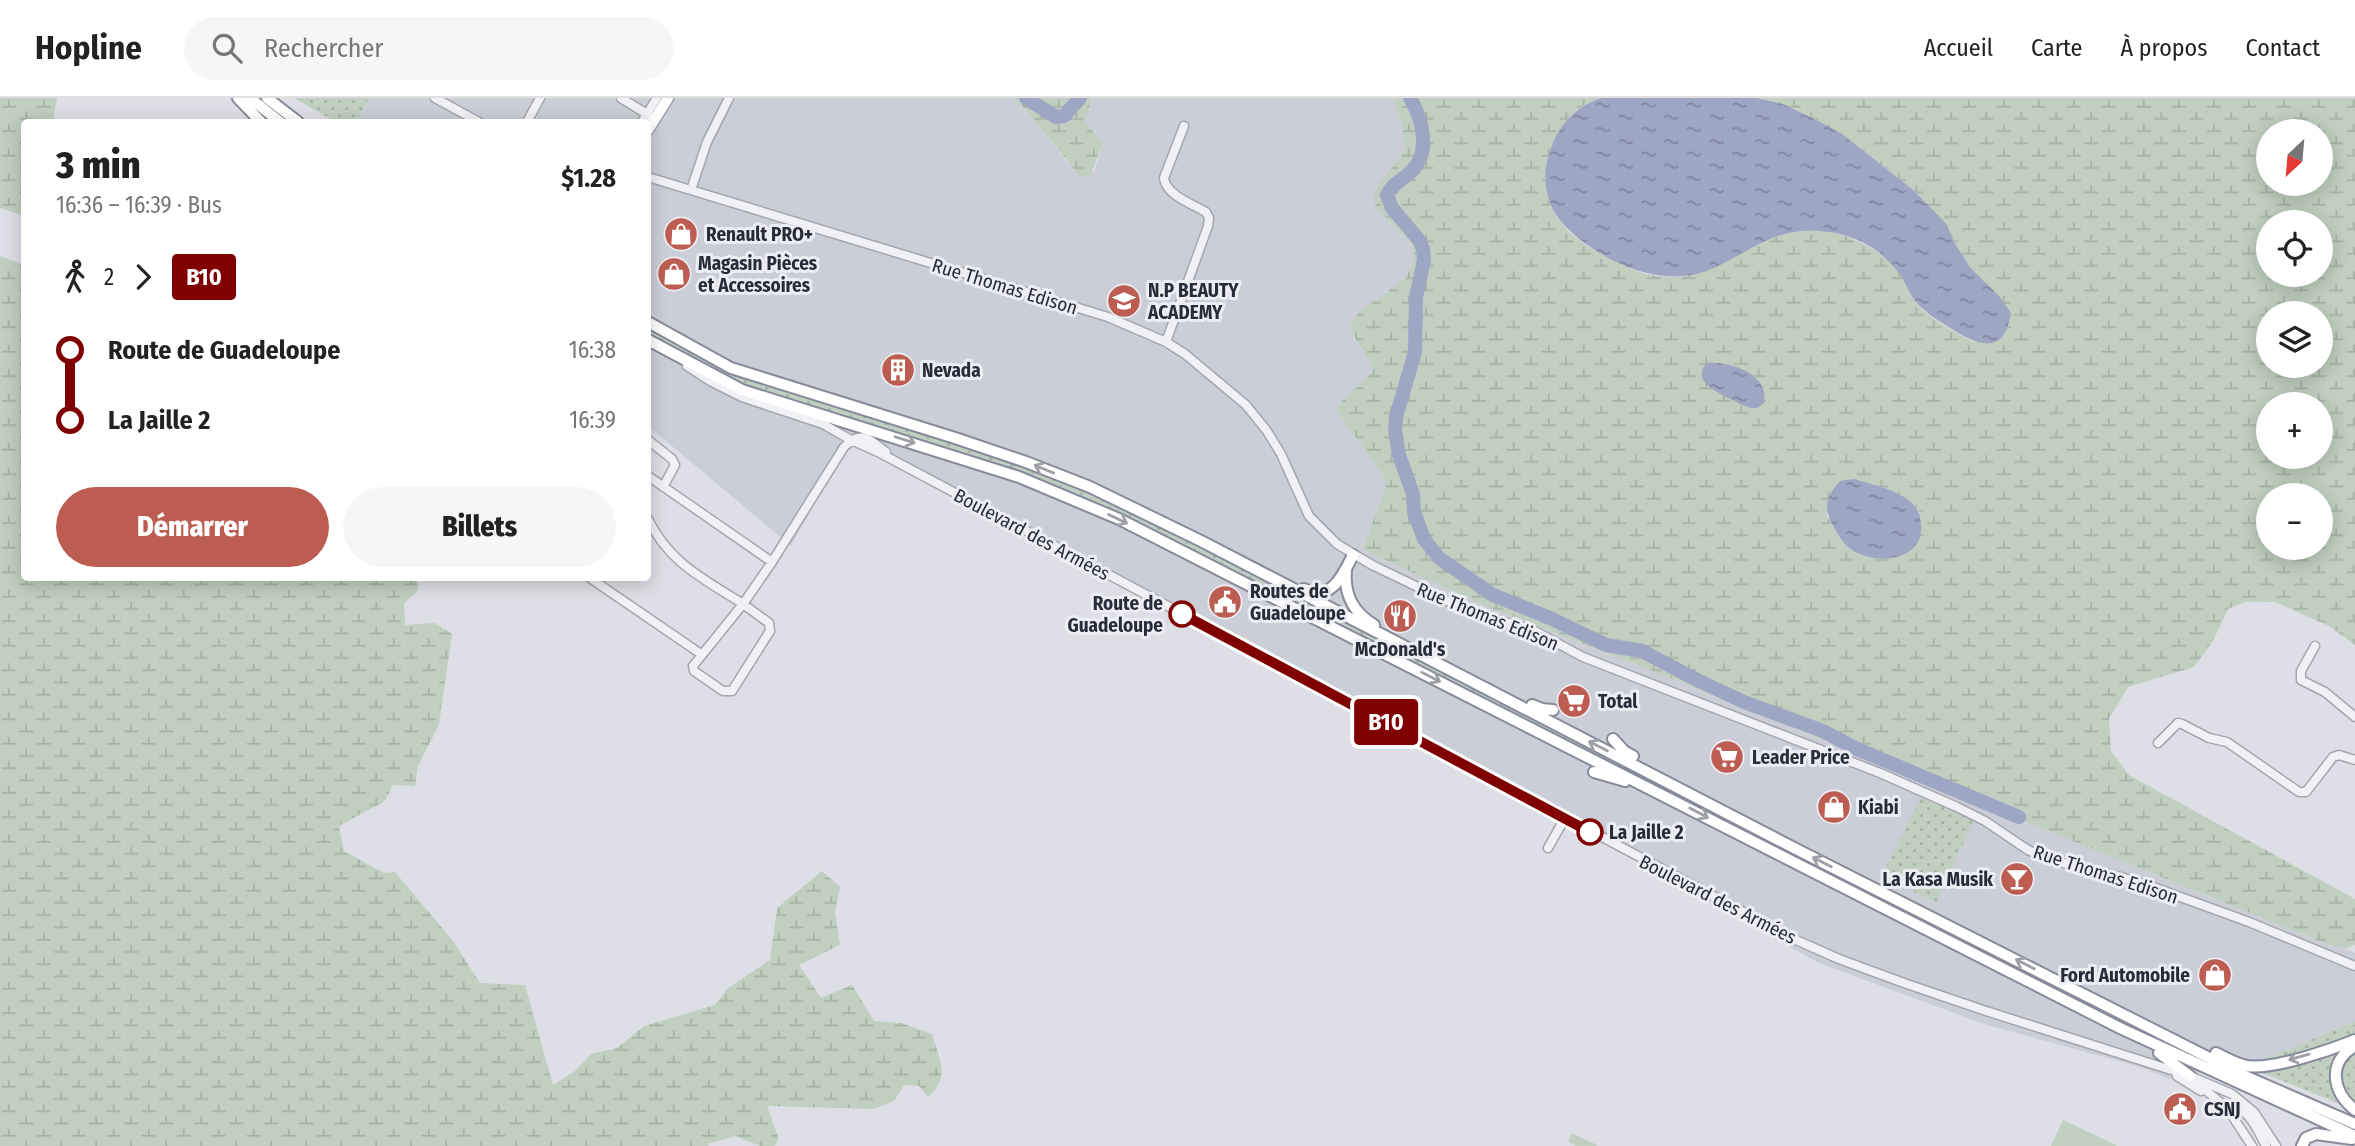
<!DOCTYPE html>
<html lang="fr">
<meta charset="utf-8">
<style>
:root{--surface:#fff;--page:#f6f6f6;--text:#222;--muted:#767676;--line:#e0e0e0;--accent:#bd5c51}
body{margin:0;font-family:"Fira Sans Condensed",sans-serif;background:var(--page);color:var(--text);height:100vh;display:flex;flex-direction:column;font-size:26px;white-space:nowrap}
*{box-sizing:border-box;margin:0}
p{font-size:23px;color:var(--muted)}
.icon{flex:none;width:38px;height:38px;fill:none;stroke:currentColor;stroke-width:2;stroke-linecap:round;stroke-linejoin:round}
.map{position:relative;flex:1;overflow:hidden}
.side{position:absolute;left:21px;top:21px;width:630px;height:462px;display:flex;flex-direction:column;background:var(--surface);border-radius:7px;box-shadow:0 4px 18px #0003}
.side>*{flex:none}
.badge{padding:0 14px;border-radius:5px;font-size:24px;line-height:46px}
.needle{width:46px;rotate:206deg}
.fabs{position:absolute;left:2256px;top:21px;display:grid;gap:14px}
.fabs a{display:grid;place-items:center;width:77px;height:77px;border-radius:50%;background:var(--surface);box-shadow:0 4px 18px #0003;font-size:35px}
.map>.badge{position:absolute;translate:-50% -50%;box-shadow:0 0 0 4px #fff}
.legs{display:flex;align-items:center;gap:10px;height:77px;padding:0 35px;font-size:23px}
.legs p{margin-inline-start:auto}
.headline{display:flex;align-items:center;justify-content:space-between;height:119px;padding:0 35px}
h1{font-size:38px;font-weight:800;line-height:52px}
.primary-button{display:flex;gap:14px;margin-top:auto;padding:14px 35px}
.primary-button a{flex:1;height:80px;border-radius:42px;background:var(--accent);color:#fff;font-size:28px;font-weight:800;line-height:80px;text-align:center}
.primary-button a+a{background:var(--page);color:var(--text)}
ul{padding:0 35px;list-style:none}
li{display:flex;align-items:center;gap:24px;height:70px;font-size:26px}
li i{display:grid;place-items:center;width:10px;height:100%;margin:0 9px;background:currentColor}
li i::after{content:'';width:18px;height:18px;margin:-9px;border:5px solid;border-radius:50%;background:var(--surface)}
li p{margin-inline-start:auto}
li:first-child i{background:linear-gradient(#0000 50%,currentColor 0)}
li:last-child i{background:linear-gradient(currentColor 50%,#0000 0)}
header{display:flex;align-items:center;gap:42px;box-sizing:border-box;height:98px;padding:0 35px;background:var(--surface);border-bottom:2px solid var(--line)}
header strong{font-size:33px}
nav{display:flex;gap:38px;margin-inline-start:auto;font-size:24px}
.search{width:490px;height:63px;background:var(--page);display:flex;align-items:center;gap:18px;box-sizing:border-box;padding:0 24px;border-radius:38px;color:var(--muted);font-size:26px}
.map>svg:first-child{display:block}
.built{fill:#ccced7}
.grass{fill:url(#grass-dots)}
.wetland{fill:url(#wetland-marsh);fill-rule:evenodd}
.garden{fill:#c0cfc0}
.water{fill:url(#water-ripples)}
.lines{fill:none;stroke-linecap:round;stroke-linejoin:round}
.river{stroke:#9da6c2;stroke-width:14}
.minor-casing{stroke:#a4a5af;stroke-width:11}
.major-casing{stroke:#9fa1b0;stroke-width:13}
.highway-casing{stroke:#878a9a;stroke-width:14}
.minor{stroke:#f0f1f5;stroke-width:8}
.major{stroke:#fff;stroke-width:10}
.highway{stroke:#fff;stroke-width:10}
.oneway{stroke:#9fa0a7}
.line-1-casing{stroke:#fff;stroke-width:16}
.line-1{stroke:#800000;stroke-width:10}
.stop-1-dot{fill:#fff;stroke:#800000;stroke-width:3.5}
.labels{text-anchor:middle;stroke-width:6;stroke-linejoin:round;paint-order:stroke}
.poi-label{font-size:19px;font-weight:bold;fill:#292b3b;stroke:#edeef4;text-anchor:start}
.street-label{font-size:19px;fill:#292b3b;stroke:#edeef4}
.stop-label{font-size:19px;font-weight:bold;fill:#292b3b;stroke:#edeef4;text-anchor:end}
</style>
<header>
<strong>Hopline</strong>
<div class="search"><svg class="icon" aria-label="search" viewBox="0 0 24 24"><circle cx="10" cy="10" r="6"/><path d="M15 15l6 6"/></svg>Rechercher</div>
<nav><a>Accueil</a><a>Carte</a><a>À propos</a><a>Contact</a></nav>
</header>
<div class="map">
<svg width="2355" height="1048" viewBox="0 0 2355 1048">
<defs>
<pattern id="grass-dots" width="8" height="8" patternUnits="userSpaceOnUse" patternTransform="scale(1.75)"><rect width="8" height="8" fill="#c0cfc0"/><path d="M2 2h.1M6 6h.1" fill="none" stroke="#a5b2a6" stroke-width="1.8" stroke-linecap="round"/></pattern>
<pattern id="wetland-marsh" width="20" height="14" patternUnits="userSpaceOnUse" patternTransform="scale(1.75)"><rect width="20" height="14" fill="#c0cfc0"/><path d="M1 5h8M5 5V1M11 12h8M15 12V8" fill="none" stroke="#a5b2a6"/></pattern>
<pattern id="water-ripples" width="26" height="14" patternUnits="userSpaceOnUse" patternTransform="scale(1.75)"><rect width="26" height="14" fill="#9da6c2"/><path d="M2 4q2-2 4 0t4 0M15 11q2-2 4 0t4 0" fill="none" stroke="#80879f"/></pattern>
</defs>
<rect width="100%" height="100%" fill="#dedfe6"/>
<path class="built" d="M369,0H1010L1023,9L1070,67L1094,74L1103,45L1085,24L1092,0H1393L1402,27L1405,50L1399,60L1378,87L1376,110L1410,144L1415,159L1406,180L1359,214L1353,240L1371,262L1373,272L1366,284L1340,305L1336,312L1382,376L1386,389L1363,450L1372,456L1488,509L1683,585L2329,847L2346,850L2355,855V924L2278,956L2242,967L2169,981L2140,969L1984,926L1819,865L1608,748L1252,560L851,342L791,448L648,328V24H357Z"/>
<path class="grass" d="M294,0H369L357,24H336Z
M648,229L723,271L1025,370L1088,394L2355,1030V1034L2167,948L1077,395L986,361L750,288L719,275L648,236Z
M1921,699L1974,722L1936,805L1882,778Z
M2355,923V1012L2242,967L2278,956Z"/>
<path class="wetland" d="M0,0H57L53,24H24V118L0,110Z
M1010,0H1092L1085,24L1103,45L1090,79L1080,78L1023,9Z
M1393,0H1601C1593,3 1584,7 1577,12C1572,15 1568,22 1564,28C1543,57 1537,96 1562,126C1576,143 1608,161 1629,170C1645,177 1668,181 1686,178C1696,176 1706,169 1715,165C1752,148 1789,125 1831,134C1858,140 1886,155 1902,178C1907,186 1909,195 1914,202C1928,221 1954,233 1975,245L1983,182L1970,169L1954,144L1946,127L1912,91L1842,36L1783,6L1757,0H2355V547L2329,528L2275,504H2245L2228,511L2213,543L2194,569L2128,589L2109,621L2111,653L2129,677L2355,801V847L2346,850L2329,847L1683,585L1488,509L1372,456L1363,450L1386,389L1382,376L1336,312C1344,296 1363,288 1373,272C1369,255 1354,246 1350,228L1359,214L1406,180L1415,159L1410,144L1376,110L1374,98L1378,87L1399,60L1405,50L1402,27ZM2268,33H2320V86H2268ZM2268,124H2320V177H2268ZM2268,215H2320V268H2268ZM1727,266L1754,278L1746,308L1713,292ZM2268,306H2320V359H2268ZM1872,385L1913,405L1920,415L1849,450L1838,437L1826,416ZM2268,397H2320V450H2268Z
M0,158L24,167V480H417L418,493L404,505L405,527L434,525L452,536L439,627L418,668L415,688L393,687L385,703L339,728L344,753L384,775L395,774L453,843L480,885L525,887L553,987L575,973L591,956L617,950L644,928L715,907L728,890L770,862L777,810L822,773L840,789L835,814L840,847L799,867L821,900L852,887L874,923L901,925L932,936C939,961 951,979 928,999L919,988L904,987L894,1003L873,1011L767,1008L779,1041L775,1048H760L735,1038L707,1046L709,1048H0Z"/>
<path class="garden" d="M2063,1022L2118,1048H2051Z
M1572,1035L1597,1047L1596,1048H1576L1568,1044Z"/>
<path class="water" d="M1601,0H1757L1783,6L1822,25L1842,36L1912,91L1931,110L1947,127L1954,144L1970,169L1999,198L2011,215C2004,259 1977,247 1950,230C1937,222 1926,215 1916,204C1910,197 1907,188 1903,181C1898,172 1889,164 1882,157C1869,145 1846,136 1829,134C1780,126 1756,150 1716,169C1665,194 1603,165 1566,129C1545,109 1540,77 1551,50C1560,25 1576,9 1601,0Z
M1707,265C1730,263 1770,276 1764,305C1760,308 1759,310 1754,310C1746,310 1736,303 1728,300C1715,293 1691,282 1707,265Z
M1854,381C1872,386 1899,392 1913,406C1919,412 1920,418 1921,426C1925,465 1870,469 1847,448C1841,442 1836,434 1832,426C1823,409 1827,397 1840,383Z"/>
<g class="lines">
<path class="river" d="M1026,0L1056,19L1064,18L1080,0
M1410,0C1423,22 1431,54 1411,74C1402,82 1392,86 1387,97L1392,110L1419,142L1423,151L1424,162L1416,199L1415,254L1396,319L1395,332L1399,357L1413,396L1414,414L1424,441L1439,460L1493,497L1550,520L1606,547L1642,553L1697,582L1744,604L1823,633L1857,651L2019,719"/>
<g class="minor-casing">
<path id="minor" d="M435,0L479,24
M621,0L655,21
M527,24L540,0
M642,24L657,0
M648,79L1108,219L1166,244L1185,256L1246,307L1267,333L1281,356L1309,418L1337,446L1372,467L1470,514L1533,532L1583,559L1880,675L1957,709L1985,723L2028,752L2047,761L2121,779L2153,789L2249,824L2355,868
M691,92L707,44L729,0
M1166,244L1208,128L1209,120L1206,114C1192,106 1166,97 1164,80L1184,28
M687,268L710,283L742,299L823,326L851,342L878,354L1796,842L1839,861L1904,885L1983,912L2190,978L2232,996L2254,1014L2276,1048
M648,342L672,361L675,367L663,389
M648,378L772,464
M648,421C669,465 704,481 743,506L772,464L844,349C862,331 869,341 886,354
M590,480L701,556
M743,506L769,525L770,533L732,593H723L694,573L693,568Z
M2315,548L2301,573V582L2325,594L2355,619
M2158,645L2178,625L2182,626L2209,640L2227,644L2299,694H2306L2333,659L2339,657L2355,662
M1548,750L1565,720
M2177,978L2201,993
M2197,985L2227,1010L2252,1048
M2227,1010C2248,1006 2258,1033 2266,1048"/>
</g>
<g class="major-casing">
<path id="major" d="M648,32L668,0"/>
</g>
<g class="highway-casing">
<path id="highway" d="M238,0L261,24
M250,0L280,24
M267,0L298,24
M648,224L731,270L955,340L1026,364L1090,389L1201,443L1794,750L2245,978L2355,1026
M648,242L742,292L1019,379L1119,421L2122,931L2355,1038
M1346,473C1344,497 1353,514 1374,527
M1304,491C1331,505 1343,477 1353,457
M1532,607L1542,611L1553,612
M1613,641L1624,653L1633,658
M1594,674L1625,683
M2355,948C2327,964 2332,994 2355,1012
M2159,955L2190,978
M2216,955C2226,960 2236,966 2247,968C2273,972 2330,952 2355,942
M2302,1048L2306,1040L2316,1036L2352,1041"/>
</g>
<use href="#minor" class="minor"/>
<use href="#major" class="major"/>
<use href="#highway" class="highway"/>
</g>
<defs><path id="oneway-shaft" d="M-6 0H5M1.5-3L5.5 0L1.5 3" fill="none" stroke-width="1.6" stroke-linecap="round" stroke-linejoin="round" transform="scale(1.75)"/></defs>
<g class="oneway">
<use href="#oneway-shaft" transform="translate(905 342) rotate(18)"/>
<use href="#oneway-shaft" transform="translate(1044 371) rotate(-158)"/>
<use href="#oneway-shaft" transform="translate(1118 421) rotate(26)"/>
<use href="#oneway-shaft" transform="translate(1431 579) rotate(27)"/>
<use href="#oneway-shaft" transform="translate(1598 648) rotate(-153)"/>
<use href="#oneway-shaft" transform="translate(1699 715) rotate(28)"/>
<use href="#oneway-shaft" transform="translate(1822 764) rotate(-153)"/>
<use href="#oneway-shaft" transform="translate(2025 866) rotate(-153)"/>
<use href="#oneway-shaft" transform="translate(2299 959) rotate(164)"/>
</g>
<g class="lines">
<g class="line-1-casing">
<path id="line-1" d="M1182,516L1590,734"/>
</g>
<use href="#line-1" class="line-1"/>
</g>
<defs>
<g id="shop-disc" transform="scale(1.75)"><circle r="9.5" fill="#bd5c51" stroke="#edeef4"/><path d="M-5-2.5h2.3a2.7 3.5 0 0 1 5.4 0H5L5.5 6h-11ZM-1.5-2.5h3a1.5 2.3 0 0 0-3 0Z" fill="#fff"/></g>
<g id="school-disc" transform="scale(1.75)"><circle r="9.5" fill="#bd5c51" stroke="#edeef4"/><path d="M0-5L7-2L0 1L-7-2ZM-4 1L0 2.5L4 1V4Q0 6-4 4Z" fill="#fff"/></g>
<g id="building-disc" transform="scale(1.75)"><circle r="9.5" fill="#bd5c51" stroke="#edeef4"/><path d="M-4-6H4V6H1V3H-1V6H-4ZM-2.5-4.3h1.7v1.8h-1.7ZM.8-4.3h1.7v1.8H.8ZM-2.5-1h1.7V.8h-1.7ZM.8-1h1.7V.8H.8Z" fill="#fff"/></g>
<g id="civic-disc" transform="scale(1.75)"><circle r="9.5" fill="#bd5c51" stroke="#edeef4"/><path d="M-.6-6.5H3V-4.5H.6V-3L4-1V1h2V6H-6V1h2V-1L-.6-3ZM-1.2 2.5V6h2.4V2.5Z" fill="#fff"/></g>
<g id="restaurant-disc" transform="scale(1.75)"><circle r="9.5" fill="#bd5c51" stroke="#edeef4"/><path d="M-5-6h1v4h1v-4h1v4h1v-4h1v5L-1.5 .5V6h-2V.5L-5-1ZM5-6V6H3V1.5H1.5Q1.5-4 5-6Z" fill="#fff"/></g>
<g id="supermarket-disc" transform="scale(1.75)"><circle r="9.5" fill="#bd5c51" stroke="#edeef4"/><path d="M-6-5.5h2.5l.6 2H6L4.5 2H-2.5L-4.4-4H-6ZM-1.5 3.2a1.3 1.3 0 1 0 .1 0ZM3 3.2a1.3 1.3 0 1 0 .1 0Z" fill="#fff"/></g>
<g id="bar-disc" transform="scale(1.75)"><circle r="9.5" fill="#bd5c51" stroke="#edeef4"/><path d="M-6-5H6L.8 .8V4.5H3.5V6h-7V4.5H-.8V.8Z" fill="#fff"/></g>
</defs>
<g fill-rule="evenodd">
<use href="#shop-disc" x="681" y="136"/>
<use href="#shop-disc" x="674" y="176"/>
<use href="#school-disc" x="1124" y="203"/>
<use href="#building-disc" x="898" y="272"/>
<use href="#civic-disc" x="1225" y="504"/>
<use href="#restaurant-disc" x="1400" y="518"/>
<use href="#supermarket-disc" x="1574" y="603"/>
<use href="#supermarket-disc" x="1727" y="659"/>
<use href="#shop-disc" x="1834" y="709"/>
<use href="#bar-disc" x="2017" y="781"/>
<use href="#shop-disc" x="2215" y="877"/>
<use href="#civic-disc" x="2180" y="1011"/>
</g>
<g class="stop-1-dot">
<circle cx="1182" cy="516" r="12"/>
<circle cx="1590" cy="734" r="12"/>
</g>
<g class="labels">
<g class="poi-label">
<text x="706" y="143">Renault PRO+</text>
<text x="698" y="172">Magasin Pièces<tspan x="698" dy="22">et Accessoires</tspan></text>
<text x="1148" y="199">N.P BEAUTY<tspan x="1148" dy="22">ACADEMY</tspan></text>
<text x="922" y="279">Nevada</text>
<text x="1250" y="500">Routes de<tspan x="1250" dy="22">Guadeloupe</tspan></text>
<text x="1400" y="558" text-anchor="middle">McDonald's</text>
<text x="1598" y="610">Total</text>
<text x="1752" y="666">Leader Price</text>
<text x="1858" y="716">Kiabi</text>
<text x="1993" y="788" text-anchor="end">La Kasa Musik</text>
<text x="2190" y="884" text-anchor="end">Ford Automobile</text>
<text x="2204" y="1018">CSNJ</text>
</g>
<g class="street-label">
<text transform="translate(1005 188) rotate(17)" y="7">Rue Thomas Edison</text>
<text transform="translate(1032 436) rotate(28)" y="7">Boulevard des Armées</text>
<text transform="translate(1488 518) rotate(22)" y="7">Rue Thomas Edison</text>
<text transform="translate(2106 776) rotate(18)" y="7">Rue Thomas Edison</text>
<text transform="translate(1718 801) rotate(27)" y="7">Boulevard des Armées</text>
</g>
<g class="stop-label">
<text x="1163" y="512">Route de<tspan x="1163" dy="22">Guadeloupe</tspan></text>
<text x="1609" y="741" text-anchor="start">La Jaille 2</text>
</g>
</g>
</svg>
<div class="fabs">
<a><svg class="needle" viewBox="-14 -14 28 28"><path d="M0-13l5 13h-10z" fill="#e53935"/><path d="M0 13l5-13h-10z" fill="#767676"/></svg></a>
<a><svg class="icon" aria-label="locate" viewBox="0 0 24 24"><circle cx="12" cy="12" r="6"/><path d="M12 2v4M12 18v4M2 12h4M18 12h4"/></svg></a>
<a><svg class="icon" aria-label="layers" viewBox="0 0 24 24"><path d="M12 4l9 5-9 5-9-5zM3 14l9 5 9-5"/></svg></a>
<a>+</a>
<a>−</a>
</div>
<b class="badge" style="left:1386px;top:624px;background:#800000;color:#fff">B10</b>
<section class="side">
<div class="headline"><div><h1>3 min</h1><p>16:36 – 16:39 · Bus</p></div><b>$1.28</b></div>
<div class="legs"><svg class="icon" aria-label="walk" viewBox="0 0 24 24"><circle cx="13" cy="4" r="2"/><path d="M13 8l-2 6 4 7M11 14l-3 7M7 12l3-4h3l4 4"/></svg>2<svg class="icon" aria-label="forward" viewBox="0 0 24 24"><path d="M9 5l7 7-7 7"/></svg><b class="badge" style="background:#800000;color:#fff">B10</b></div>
<ul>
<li><i style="color:#800000"></i><b>Route de Guadeloupe</b><p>16:38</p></li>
<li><i style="color:#800000"></i><b>La Jaille 2</b><p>16:39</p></li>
</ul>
<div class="primary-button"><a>Démarrer</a><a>Billets</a></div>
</section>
</div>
